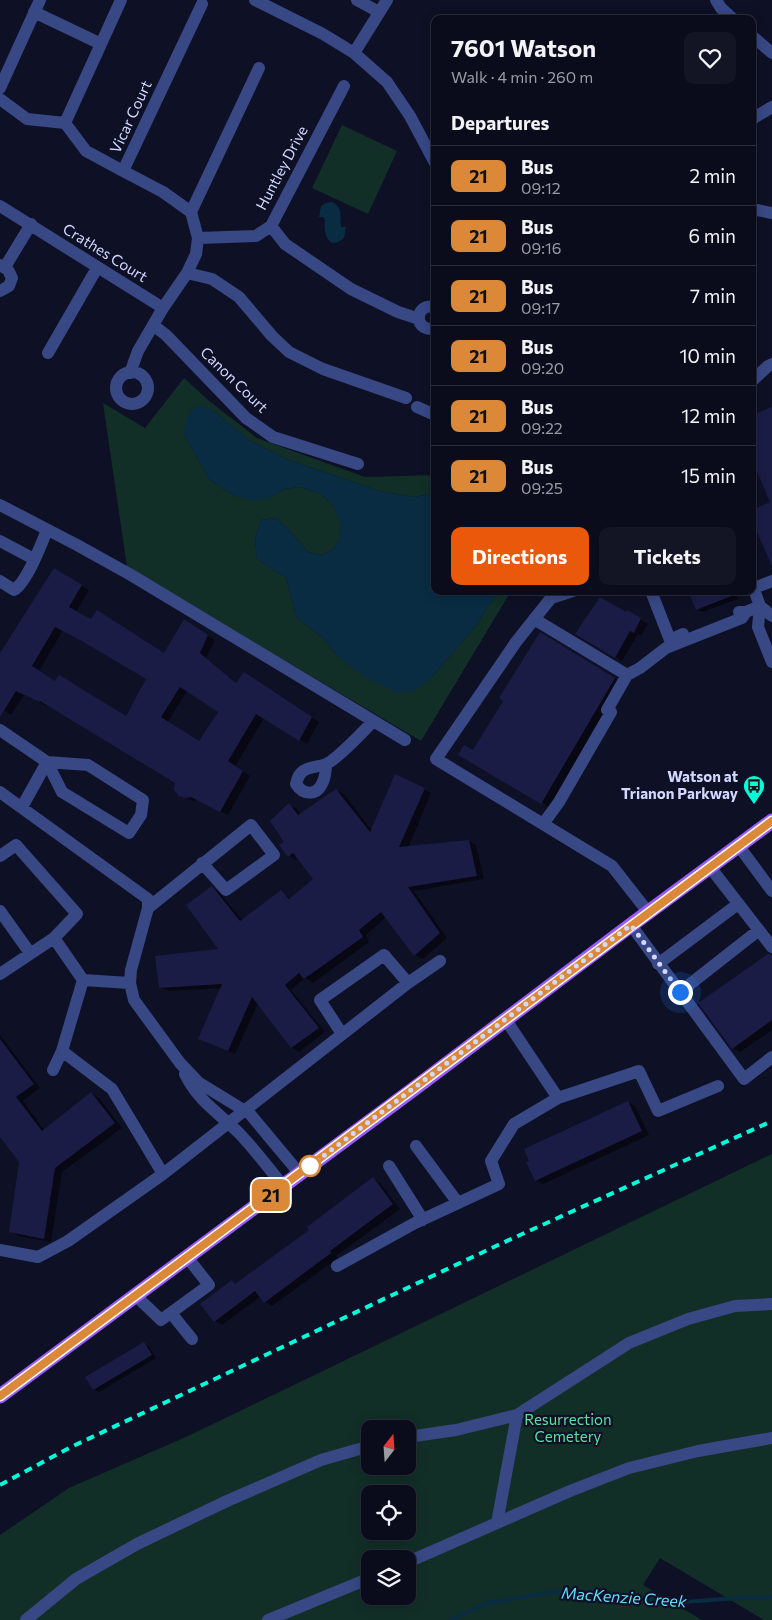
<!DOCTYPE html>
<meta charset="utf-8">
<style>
:root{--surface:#0a0c1c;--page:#131525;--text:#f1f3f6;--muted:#999ba3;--line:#2a2c3b;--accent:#ea580c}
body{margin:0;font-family:Commissioner,sans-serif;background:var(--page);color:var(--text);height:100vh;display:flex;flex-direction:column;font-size:19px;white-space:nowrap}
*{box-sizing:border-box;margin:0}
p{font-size:16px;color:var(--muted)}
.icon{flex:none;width:28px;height:28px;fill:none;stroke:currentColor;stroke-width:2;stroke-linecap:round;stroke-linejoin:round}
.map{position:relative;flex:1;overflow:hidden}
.side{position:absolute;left:431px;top:15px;width:325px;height:580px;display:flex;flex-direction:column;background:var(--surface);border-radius:10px;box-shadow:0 2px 12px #0003,0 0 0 1px var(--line)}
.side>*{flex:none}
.badge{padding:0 10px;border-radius:8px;font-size:18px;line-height:32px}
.needle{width:32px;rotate:17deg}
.tools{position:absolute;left:361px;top:1420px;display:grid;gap:10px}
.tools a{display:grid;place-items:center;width:55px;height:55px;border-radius:10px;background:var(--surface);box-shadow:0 2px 12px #0003,0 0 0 1px var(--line);font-size:25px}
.you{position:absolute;width:25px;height:25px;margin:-12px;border:4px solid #fff;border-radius:50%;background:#1a73e8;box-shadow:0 0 0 8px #1a73e833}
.map>.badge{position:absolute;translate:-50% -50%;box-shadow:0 0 0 2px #fff}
h2{padding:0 20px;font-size:19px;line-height:45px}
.round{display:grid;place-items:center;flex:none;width:52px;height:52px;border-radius:10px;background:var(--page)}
.head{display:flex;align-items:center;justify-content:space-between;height:85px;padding:0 20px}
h1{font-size:24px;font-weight:700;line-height:38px}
.primary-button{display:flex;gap:10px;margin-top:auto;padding:10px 20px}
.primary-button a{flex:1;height:58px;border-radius:10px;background:var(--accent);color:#fff;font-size:20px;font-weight:700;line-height:58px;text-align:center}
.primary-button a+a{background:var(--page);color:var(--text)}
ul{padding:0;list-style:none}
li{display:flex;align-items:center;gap:15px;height:60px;padding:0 20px;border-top:1px solid var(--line)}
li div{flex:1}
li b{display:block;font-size:19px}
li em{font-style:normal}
li .badge{min-width:55px;font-weight:700;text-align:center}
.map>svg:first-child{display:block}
.green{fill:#112f27;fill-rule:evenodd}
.water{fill:#092c43}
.shadow{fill:#0007;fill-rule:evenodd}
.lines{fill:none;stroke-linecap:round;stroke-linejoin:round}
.stream{stroke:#092c43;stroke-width:4}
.building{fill:#1a1c46;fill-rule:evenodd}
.minor{stroke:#384884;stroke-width:12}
.major{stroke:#9859ff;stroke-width:15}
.rail{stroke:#00fdd9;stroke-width:4;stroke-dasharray:8 6;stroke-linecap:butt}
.line-casing{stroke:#fff;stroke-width:11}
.line{stroke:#db8839;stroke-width:8}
.walk{stroke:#d2d8ff;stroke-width:5;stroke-dasharray:0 9}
.stop-dot{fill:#fff;stroke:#db8839;stroke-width:2.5}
.labels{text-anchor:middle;stroke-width:4.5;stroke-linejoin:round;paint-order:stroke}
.street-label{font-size:15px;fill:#d2d8ff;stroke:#0e1025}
.poi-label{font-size:15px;font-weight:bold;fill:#d2d8ff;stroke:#0e1025;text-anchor:end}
.park-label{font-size:15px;fill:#5ce19f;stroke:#0e1025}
.water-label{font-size:16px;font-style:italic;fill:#60dcff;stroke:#0e1025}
</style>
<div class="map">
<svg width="772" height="1620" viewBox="0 0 772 1620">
<rect width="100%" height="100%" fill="#0e1025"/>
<path class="green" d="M342,125L397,151L368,214L312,188Z
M184,378L208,400L257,438L365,477L435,475V493L414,497L379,491L289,460L249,440L211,409L184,435L210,480L235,496L268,499L284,489L300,487L321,494L334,507L342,522L340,538L333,550L322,555L308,552L291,532L276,518L261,520L255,539L257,559L286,578L297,618L323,638L339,658L432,677L475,627L498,591H511L421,741L127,567L103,403L145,428Z
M772,1154V1620H764L660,1558L643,1585L702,1620H0V1535L69,1488L188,1436ZM370,1429H408V1466H370ZM370,1494H408V1531H370ZM370,1559H408V1596H370Z"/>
<path class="water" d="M332,202C344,208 339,217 341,227H346L344,238C328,252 323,233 325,220L323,217H319L321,206L326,203Z
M197,405L211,409L249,440L289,460L379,491L414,497L435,493V591H498L475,627L432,677L415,691L397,693L366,678L339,658L323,638L297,618L286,578L257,559L255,539L261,520L276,518L291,532L308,552L322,555L333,550L340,538L341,522L334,507L321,494L300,487L284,489L268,499L255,501L235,496L210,480L184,435L187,417Z"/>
<path class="shadow" d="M55,569L89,590L76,612L165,654L191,625L215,640L206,658L237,684L251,678L319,722L307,744L264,718L235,767L250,776L228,815L199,800L193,801L180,795L176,782L47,705V706L24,695L11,715L0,708V656ZM63,630L87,643L148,679L127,717L56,682L39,671ZM188,690L220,711L200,742L167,723Z
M735,591L738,599L702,612L697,609Z
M627,611L648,624L641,636L638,634L622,661L577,634L626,613Z
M541,634L622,683L549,807L460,755L474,751L505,700Z
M424,789L431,793L408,848L469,841L476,845L484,879L414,891L447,938L423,959L415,955L386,917L366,935L369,942L313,983L305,978L291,990L325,1032L299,1052L291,1047L258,1003L235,1054L199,1039L222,988L168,991L160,987L220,950L212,888L219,892L243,921L282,892L291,899L314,880L298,858L296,860L289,856L286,842L289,805L297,809L301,814L336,790L344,794L372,831Z
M772,956V1030L740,1052L733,1048Z
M0,1035L40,1088L23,1101L44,1130L91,1093L99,1098L122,1128L62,1172L51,1242L18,1236L11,1231L20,1162L0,1135Z
M628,1102L635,1106L649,1135L543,1184L536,1180Z
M373,1179L380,1183L400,1209L336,1256L338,1258L272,1306L265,1302L261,1296L222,1325L215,1321L232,1282L237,1284L311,1230Z
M144,1344L149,1347L156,1358L99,1392L94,1389Z"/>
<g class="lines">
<path class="stream" d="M450,1620L488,1603L552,1592L621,1594L673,1603L723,1599L772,1597"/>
</g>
<path class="building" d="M772,407V566L752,521V510L770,502L752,460V415Z
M54,568L82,585L69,607L91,619L97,610L164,653L184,619L208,635L200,653L236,683L244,672L312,717L299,741L256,714L228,761L243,771L220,812L191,797L185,798L179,796L174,790L175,783L40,701L39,702L16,691L0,717V653ZM55,627L80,640L146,679L126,716L59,675L55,681L32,666ZM180,687L218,712L199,741L161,717Z
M688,591H744L696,610Z
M600,597L626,612L627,610L641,618L634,633L630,631L615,658L575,634Z
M540,632L615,678L541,804L458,755L464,745L473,750L503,701L499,698Z
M395,774L425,788L399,847L469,840L477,876L408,887L440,933L414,956L381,912L359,930L363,937L304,979L299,973L285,985L319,1028L291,1048L252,997L228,1051L198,1039L222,984L159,988L155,956L218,949L186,905L212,886L240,921L281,890L289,899L313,879L293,853L288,857L279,845L284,842L270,821L289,803L298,815L336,789L370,832Z
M768,954L772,955V1020L732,1049L698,1003Z
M0,1039L34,1084L16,1097L42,1131L91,1092L115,1123L55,1168L44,1239L9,1232L19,1162L0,1137Z
M628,1101L642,1131L535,1181L526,1162L529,1161L524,1149Z
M373,1177L393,1204L330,1251L331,1253L264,1303L255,1291L214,1322L200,1304L232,1280L235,1284L309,1230L307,1227Z
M144,1342L152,1355L93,1390L85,1377Z"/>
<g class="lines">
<path class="minor" d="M255,0L323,34L354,53L387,82L410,116L435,163
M357,0L379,12
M716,0L721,8L733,19
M34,12L101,44
M752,36L772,53
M354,53L387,0
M0,88L40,0
M0,99L27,119L65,123L86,151L123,171
M752,119L772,107
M65,123L121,0
M0,206L163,308
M752,209L772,213
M191,212L259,68
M271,226L285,244L351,289L398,312L419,319
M198,238L256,236L271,226L344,86
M0,265L8,270L12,278L9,286L0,291
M5,267L31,224
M187,273L212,279L239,297L272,336L289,352L323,369L406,398
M435,307C413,302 414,334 435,328
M153,325L166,335L246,418L273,437L358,464
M48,353L97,268
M116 388a16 16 0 1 1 32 0a16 16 0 1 1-32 0Z
M130,373L138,351L163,308L187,273L196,254L198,238L191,212L163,192L123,171L202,4
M752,381L768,366L772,364
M417,407L435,415
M0,505L77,545L131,575L405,740
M0,541L34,559
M0,581L14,590C27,582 41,545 47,530
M752,584L760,606L758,627L772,662
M754,588L772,581
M573,591L551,598L516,642L436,759L612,866L648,912
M651,591L670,640L683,634
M760,606L772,616
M739,612H746L760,606
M534,619L627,675
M0,730L47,762L22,807
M47,762L88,765L143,800L141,815L129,833L62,792Z
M326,764C326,770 325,778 322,784C316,796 303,795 296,784C300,765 313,769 326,764C336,760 365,730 373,721
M0,792L148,899V908L131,970L130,983L134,1000L180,1063L198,1082L250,1114L300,1174
M543,824L559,802L611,712L607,710L627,675L640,668L666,648L742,618L746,612
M738,845L772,891
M0,856L16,845L77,914L54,938L0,974
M710,867L772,947
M148,908L251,825L274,855L226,890L202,863
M0,911L30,953
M631,925L744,1079L772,1057
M54,938L83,980L130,983
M658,964L738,904
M680,992L759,930
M342,1034L320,1000L384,955L408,983
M62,1051L112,1089L163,1174
M53,1070L62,1051L83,980
M185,1074C199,1102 218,1112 239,1133C255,1150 269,1168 283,1186
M558,1098L639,1071L658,1111L718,1086
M416,1146L458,1203
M389,1166L423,1220
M0,1250L38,1257L68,1241L163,1174L408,983L440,961
M337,1266L415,1223L499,1184L491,1161L514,1124L558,1098L506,1020
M135,1295L161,1320L209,1285L187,1257
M171,1313L192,1339
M408,1437L456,1430L517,1415L629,1343L688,1319L735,1306L772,1304
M497,1523L517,1415
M408,1562L570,1491L629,1468L698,1451L772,1438
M26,1620L76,1579L137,1544L227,1501L321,1460L370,1446
M268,1620L370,1578"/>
<path class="major" d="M0,1396L411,1091L631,925L772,821"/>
<path class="rail" d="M0,1485L69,1448L498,1245L772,1121"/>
</g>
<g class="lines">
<g class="line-casing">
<path id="line" d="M0,1396C258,1205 515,1012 772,821"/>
</g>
<use href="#line" class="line"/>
<path class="walk" d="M310,1166L631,925L680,992"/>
</g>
<defs>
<g id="bus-pin" transform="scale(1.125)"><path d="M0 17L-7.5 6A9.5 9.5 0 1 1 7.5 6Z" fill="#00fdd9" stroke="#0e1025"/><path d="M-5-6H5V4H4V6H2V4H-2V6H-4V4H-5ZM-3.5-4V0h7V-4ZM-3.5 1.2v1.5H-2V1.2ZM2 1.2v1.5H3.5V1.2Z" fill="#111"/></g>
</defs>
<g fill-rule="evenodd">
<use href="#bus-pin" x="754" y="786"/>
</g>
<circle class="stop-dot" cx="310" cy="1166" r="10"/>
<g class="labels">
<g class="street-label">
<text transform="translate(131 117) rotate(-65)" y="5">Vicar Court</text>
<text transform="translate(282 168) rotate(-62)" y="5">Huntley Drive</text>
<text transform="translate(105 253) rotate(32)" y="5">Crathes Court</text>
<text transform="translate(234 380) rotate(44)" y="5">Canon Court</text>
</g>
<g class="poi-label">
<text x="738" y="782">Watson at<tspan x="738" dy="17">Trianon Parkway</tspan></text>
</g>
<g class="park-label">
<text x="568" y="1425">Resurrection<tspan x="568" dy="17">Cemetery</tspan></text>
</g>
<g class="water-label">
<text transform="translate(624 1597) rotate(4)" y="6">MacKenzie Creek</text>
</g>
</g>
</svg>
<div class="tools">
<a><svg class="needle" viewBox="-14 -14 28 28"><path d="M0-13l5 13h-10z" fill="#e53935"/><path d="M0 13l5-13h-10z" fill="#999ba3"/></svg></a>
<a><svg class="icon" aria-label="locate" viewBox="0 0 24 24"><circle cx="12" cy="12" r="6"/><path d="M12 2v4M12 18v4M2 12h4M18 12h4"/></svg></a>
<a><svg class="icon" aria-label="layers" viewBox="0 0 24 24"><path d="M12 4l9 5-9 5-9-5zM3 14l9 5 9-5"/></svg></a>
</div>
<div class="you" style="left:680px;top:992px"></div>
<b class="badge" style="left:271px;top:1195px;background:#db8839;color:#111">21</b>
<section class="side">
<div class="head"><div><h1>7601 Watson</h1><p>Walk · 4 min · 260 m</p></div><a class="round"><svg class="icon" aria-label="heart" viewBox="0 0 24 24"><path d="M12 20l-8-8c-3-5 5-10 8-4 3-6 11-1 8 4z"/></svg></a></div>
<h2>Departures</h2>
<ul>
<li><span class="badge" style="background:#db8839;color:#111">21</span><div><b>Bus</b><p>09:12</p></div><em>2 min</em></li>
<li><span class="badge" style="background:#db8839;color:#111">21</span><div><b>Bus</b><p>09:16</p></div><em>6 min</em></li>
<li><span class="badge" style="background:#db8839;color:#111">21</span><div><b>Bus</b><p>09:17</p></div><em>7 min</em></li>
<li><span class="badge" style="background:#db8839;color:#111">21</span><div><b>Bus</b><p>09:20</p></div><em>10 min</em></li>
<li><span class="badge" style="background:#db8839;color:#111">21</span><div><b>Bus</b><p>09:22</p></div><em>12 min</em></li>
<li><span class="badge" style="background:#db8839;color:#111">21</span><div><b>Bus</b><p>09:25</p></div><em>15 min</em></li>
</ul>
<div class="primary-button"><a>Directions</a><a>Tickets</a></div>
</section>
</div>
